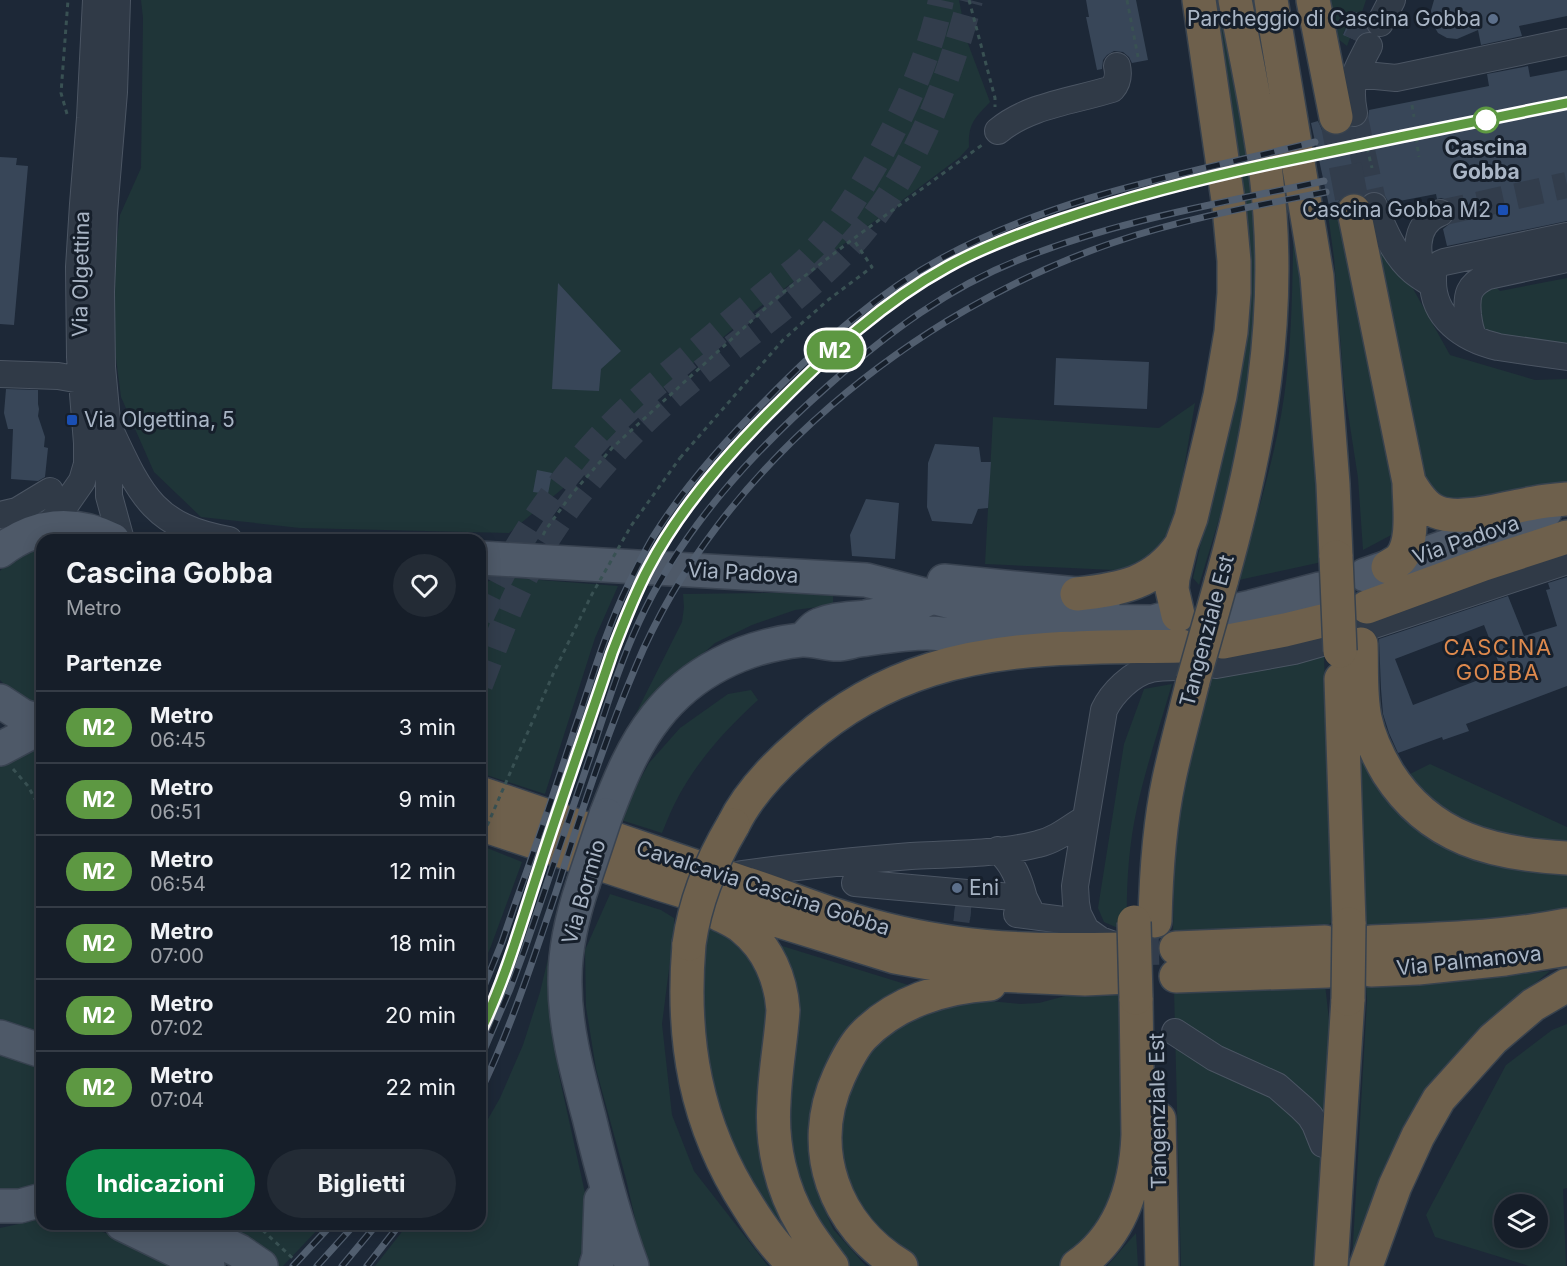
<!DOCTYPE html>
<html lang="it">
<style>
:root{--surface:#161e29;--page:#232b35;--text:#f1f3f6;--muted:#9ea2a8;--line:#353c46;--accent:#0b8043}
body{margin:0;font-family:Inter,sans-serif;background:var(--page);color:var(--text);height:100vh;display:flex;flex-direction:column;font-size:22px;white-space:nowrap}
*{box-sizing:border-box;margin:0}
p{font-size:20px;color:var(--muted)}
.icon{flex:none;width:33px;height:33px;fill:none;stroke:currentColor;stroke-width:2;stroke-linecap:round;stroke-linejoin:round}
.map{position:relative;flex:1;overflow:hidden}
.details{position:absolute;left:36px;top:534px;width:450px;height:696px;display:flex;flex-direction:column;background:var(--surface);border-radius:18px;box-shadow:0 3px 15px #0003,0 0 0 2px var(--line)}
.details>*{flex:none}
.badge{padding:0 12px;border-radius:20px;font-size:21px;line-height:39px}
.buttons{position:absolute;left:1494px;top:1194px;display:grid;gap:12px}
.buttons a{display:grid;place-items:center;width:54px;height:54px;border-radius:50%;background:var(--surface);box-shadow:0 3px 15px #0003,0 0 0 2px var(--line);font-size:30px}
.map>.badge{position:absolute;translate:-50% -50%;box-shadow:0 0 0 3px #fff}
h2{padding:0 30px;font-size:22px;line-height:54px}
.round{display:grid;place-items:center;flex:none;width:63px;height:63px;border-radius:32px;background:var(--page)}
.headline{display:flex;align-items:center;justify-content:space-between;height:102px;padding:0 30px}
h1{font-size:28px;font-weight:700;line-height:45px}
.button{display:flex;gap:12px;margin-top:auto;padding:12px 30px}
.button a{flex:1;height:69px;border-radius:36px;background:var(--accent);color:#fff;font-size:24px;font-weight:700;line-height:69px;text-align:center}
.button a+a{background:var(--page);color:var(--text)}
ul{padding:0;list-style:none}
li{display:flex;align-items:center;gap:18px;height:72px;padding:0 30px;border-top:2px solid var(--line)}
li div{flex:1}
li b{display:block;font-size:22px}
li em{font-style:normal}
li .badge{min-width:66px;font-weight:700;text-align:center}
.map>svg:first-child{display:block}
.green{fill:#1f3538;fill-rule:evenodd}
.building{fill:#384658;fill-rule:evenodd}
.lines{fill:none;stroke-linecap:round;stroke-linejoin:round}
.minor-tunnel{stroke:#323d4c;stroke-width:26;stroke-dasharray:26 13;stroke-linecap:butt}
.highway-tunnel{stroke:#323d4c;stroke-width:33;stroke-dasharray:33 16;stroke-linecap:butt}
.minor-casing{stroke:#4b5563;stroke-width:28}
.major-casing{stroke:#394351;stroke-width:36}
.highway-casing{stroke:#38424e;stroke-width:36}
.path{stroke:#395153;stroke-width:3;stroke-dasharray:4.5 4.5;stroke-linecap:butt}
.minor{stroke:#303a47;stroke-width:26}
.major{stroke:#4e5968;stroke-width:33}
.highway{stroke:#6e604c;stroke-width:33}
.rail-casing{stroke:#515e6f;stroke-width:7}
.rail{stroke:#161f2b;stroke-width:4.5;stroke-dasharray:14;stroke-linecap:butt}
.major-bridge-casing{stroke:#394351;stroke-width:36;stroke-linecap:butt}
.highway-bridge-casing{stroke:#38424e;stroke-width:36;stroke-linecap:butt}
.path-bridge{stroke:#395153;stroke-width:3;stroke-dasharray:4.5 4.5;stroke-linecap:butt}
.major-bridge{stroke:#4e5968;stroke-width:33}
.highway-bridge{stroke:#6e604c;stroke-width:33}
.line-casing{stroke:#fff;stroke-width:14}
.line{stroke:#5d9842;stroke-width:9}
.service-dot{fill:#5c6f8a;stroke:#161f2b;stroke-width:2}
.stop-dot{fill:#fff;stroke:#5d9842;stroke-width:3}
.transit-dot{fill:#1a4fb4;stroke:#161f2b;stroke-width:2}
.labels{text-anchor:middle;stroke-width:6;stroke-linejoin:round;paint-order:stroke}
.poi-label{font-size:21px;fill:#a9b5c5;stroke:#161f2b;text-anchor:end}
.stop-label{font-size:21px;font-weight:bold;fill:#a9b5c5;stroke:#161f2b}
.street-label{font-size:21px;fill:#a9b5c5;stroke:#161f2b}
.neighbourhood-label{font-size:22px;letter-spacing:1.5px;fill:#dd894d;stroke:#161f2b}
</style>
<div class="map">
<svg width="1567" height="1266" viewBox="0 0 1567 1266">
<rect width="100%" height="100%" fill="#1d2837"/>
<path class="green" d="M141,0H959L967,41L990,102C975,118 968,123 969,147L960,157L749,315L630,418L579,475L509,533L300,528L201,517L154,472L121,397L113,335L114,262L120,215L141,168L143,18Z
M1214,0H1224L1260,214L1256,354L1234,470L1199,585L1193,578L1237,383Z
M1322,0H1366L1361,15L1353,12L1343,34L1350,38L1347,46L1333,35Z
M1340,203L1401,505L1395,533L1363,550L1358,478L1344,387L1334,258L1327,207Z
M1301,211L1322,562L1239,580C1255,520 1275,459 1284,397C1293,337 1292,274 1294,213Z
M1379,250L1392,251L1450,355L1535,380L1567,379V484L1450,502L1425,491L1400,375Z
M1567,278V348L1496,339L1479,330L1474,312L1483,291L1495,286L1500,291Z
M1195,403L1173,534L1163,551L1131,568L1114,570L985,564L993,417L1159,428Z
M42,544V707L13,693L0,680V571L8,562Z
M501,577L618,586L595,638L545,794L480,773V584Z
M833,592V605L795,610L752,625L715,643L681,673L619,747L682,622L684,607L683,594Z
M1324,656L1332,871V922L1321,930L1173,932L1175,828L1210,679Z
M1172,684C1160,725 1146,767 1137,808C1128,849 1126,890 1127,932L1104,922L1098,908L1124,744L1144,689Z
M751,690L758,700C726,729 695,763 675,803C670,813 666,823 662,833L621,820L631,796L649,763L680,728L728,694Z
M1359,742L1500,865L1541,873H1567V915L1364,934Z
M42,744V1037L0,1028V765Z
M1430,764L1567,827V842H1536L1471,827L1431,803L1406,776Z
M480,845L522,862L491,946L480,973Z
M610,894L661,910L674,918V930L662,1024L672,1115L694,1171L768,1266H646L626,1179L596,1069L586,1007L585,950Z
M707,928L728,937L757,967L771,1000L801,1248L750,1183L720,1111L704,1038L700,948Z
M554,934L553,1019L559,1075L587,1202V1235L577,1266H375L408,1224H480V1133L500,1098L523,1045L540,992Z
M779,945L918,988L815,1126L818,1195L833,1229L866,1266H842L783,1151L797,1010L792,970Z
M1550,971L1507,1006L1352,1261L1367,1000L1366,984L1421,982Z
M1325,984L1330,1029L1323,1144L1313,1266H1181L1174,990Z
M1129,992L1132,998L1117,1205L1062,1266H914L894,1254L836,1166L844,1087L882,1037L936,1006L979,1000L1020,1004L1039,1003L1065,996L1084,994Z
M1567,1024V1188L1563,1189L1566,1266H1529L1435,1237L1426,1215L1506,1065L1552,1030ZM1538,1204V1238H1504V1204Z
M19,1054L42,1062V1181C30,1188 14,1189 0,1188V1055Z
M42,1219V1224H80L114,1236L168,1266H0V1228Z
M209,1224H323L283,1266H275Z
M1136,1233L1138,1266H1107Z"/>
<path class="building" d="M1086,0H1136L1148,60L1132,63L1129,57L1123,52L1114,51L1107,55L1103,60L1102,69L1097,70L1086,17H1089Z
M1434,0H1567V16L1519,26L1522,36L1481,45L1478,30L1457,39L1447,38L1438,33L1431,21L1430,14Z
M1353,11L1366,17L1365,24L1368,31L1361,34L1355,40L1343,35Z
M1528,66L1530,77L1567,70V221L1447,246L1443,229L1453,221L1455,212L1453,205L1448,200L1441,198L1437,199L1436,194L1389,203L1384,195L1377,191L1369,192L1364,196L1359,193H1350L1341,197L1336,206V214L1331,215L1311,123L1318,121L1322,130L1329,134L1340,135L1348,131L1351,127L1357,128L1364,124L1368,118L1369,110L1489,86L1487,74Z
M0,157L17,158L16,165L28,166L14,325L0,324Z
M558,283L621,351L601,369L599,391L552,389Z
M1056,358L1149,362L1147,409L1054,405Z
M6,389L38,390V404L39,409L38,416L45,437L44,447L48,448L45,477L38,481L11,479L13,429H8L4,413Z
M935,444L979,447L981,462H991L988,508L978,509L972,524L932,521L927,507L928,463Z
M537,470L552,473L548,494L533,492Z
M866,499L899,503L895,559L852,556L850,535Z
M1567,577V686L1466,724L1469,731L1443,740L1442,737L1398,753L1389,733L1383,714L1381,689L1379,639L1508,596L1524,636L1557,626L1546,590L1550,589L1548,583ZM1484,625L1502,671L1413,705L1395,659Z
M955,907L971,908L970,920L954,918Z"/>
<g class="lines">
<path class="minor-tunnel" d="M1356,41L1368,18
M1354,113L1374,206
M1440,213L1567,185
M480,619C510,552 552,488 603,434C637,398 677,367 715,335C736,317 757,300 778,283C790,274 803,265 813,253C838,227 857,195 875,164C904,112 929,59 941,0
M480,685C493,652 505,617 521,585C540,547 564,511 591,479C622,441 657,408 694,378C747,335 804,296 850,246C912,179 947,87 970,0
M955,908L971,910"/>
<path class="highway-tunnel" d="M1336,117L1354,211
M1126,949L1176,948"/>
<g class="minor-casing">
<path id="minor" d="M117,0L114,92L104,213L101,292L102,367L109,442V496L121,540
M1380,23L1392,0
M1355,74L1396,78L1567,42
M1354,113C1348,82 1355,73 1369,46
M998,131C1029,105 1074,101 1112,89C1118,82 1119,75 1117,66
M1374,206C1383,228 1394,255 1413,271C1419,276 1426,280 1432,284
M1567,236L1444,262C1435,265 1433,270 1433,279C1432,318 1464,339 1498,347L1567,357
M1430,281C1414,261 1412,224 1440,213
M1474,338C1470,331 1469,323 1468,315C1466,295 1468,285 1488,276L1567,259
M0,374L58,376L81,380
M112,434C141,496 155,527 229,540
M0,515L17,511L50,491
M39,530L47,526L59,514L82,481L87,464V443L80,357L79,267L83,204L90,118L96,0
M1368,627L1567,561
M1216,665L1294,651L1322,643
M998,850C1013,863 1019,879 1024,898
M729,876C789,867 850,861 911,856C950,854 1000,854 1038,844C1056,840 1070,828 1086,818
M855,883L1024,898L1033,916
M1017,914L1063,920L1086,930
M1122,948L1100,940L1086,930L1078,914L1076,903L1075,886L1086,818L1104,710C1112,693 1132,673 1151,669C1159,667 1168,667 1176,667
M1175,1032L1215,1058L1277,1086L1302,1108L1310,1116L1315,1124L1323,1144"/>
</g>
<g class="major-casing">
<path id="major" d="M0,551C35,524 73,520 113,540
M480,558L866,580L963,605L1053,621L1153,622L1178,615
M1365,575L1545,512
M944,581L1077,594L1104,599
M1233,611L1251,607L1320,589
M801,640C809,636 811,628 819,625C833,619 849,619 865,617C890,613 914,607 936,595
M0,701L23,716L42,722
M0,749L32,732L42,729
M606,815C619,781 633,746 656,717C691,672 744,646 801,640C814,639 825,644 837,644C845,644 852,641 860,640C882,637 906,633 928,633C937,633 946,635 956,635C978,635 1007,631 1028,626
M583,884C573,914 565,945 565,978C564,1025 577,1072 589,1117C601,1167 614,1218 632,1266
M0,1037L42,1051
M0,1206H20L42,1200
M122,1224L208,1266
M184,1224L239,1251L261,1266
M596,1266L599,1256L601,1200"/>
</g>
<g class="highway-casing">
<path id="highway" d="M1271,0L1317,276L1333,484L1336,557
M1313,0L1336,117
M1354,211L1409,482C1409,504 1415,542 1400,559C1397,562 1392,564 1388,567
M1409,482C1416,494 1424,507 1437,512C1461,522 1509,507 1534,503C1545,501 1556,500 1567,499
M1221,582C1259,447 1284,316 1266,174C1259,116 1246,58 1235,0
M1077,594C1121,589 1154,584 1181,545
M1367,607L1484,564L1567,537
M1178,615L1172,589L1173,578L1181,545L1191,518L1220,396L1231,332L1234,293V261L1229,207L1199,0
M1223,642L1285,630L1322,621
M1361,644C1362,668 1360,694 1365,718C1369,737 1378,756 1388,773C1430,839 1493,854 1567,858
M1341,679L1349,924
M480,793C569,824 658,854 747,884C778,894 807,906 838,916C876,928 917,938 957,943C1013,951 1069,950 1126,949
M480,824L660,884L895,957L997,975L1085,979L1127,977
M733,825C749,792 776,765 803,742C883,671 973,651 1076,648C1111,646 1146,647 1181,646
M715,912C724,917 735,921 743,928C768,948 781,979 783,1010C781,1041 775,1071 774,1102C771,1144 781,1189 803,1225C811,1239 822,1253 832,1266
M1155,921C1156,874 1159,826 1169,779C1176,746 1185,714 1193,681
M1371,942C1436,939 1503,938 1567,925
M689,944C681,1040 695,1124 748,1206C761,1227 777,1250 796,1266
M1176,948L1325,942
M1371,970L1418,968L1505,959L1567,949
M1176,976L1328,971
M1159,1119L1162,1266
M901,1266C834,1226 806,1148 839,1076C845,1063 852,1048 862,1037C895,1002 944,987 990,984
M1077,1266C1121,1236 1136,1186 1138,1135L1136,998
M1331,1266L1348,999
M1366,1266L1395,1186L1418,1136L1439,1099L1493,1039L1533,1005L1567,985"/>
</g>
<path class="path" d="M969,0L995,98V107
M1127,0L1138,57
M1412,105L1414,117
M67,114L61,93L68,0
M1416,138L1419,157
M1367,148L1372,168
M680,458L783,340L828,300L872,267L853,239
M366,535L386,536
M543,535L547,528L571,495L613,447L781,294L853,239L982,145
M13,769L28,786L42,812
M256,1224L301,1266"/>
<use href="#minor" class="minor"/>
<use href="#major" class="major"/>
<use href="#highway" class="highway"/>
<g class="rail-casing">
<path id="rail" d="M480,996L502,942L514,907C535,849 555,790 574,731C591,682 605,632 628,585C636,569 644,552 653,537C684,487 726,440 767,399C820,345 877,293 944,257C1059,195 1190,173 1315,142
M480,1032C505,981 521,926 538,871C552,827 568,784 583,740C596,701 608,661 624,622C656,540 712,469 774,408C818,365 862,321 913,287C959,256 1011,236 1063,219C1092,209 1121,199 1151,191C1206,177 1262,165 1318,153
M480,1059L510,989L524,951C546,887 568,822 590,757C605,712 619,665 639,622C682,528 754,451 830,384C888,333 949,287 1021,259C1118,220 1222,203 1324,181
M480,1092C511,1028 533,960 556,892C580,816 605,739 636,666C718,469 914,311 1112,243C1182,219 1254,206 1326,192
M293,1266L332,1224
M317,1266L355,1224
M342,1266L377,1224
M367,1266L400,1224"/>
</g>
<use href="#rail" class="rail"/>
<g class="major-bridge-casing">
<path id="major-bridge" d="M583,884L606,815"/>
</g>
<g class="highway-bridge-casing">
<path id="highway-bridge" d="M1336,557L1340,651
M1193,681L1221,582
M1134,922L1136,998
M689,944C695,901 711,862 733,825
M1348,999L1349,924"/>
</g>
<path class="path-bridge" d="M480,842L554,672L591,596L631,526L680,458"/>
<use href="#major-bridge" class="major-bridge"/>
<use href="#highway-bridge" class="highway-bridge"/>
</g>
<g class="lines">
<g class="line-casing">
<path id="line" d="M480,1032C505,980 521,924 539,869C562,797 588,725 612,653C623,624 634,595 649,567C681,506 730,451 779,403C830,352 883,302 947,267C983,247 1021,233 1060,220C1129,197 1198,179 1269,164C1368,143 1468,123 1567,103"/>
</g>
<use href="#line" class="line"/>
</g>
<g class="service-dot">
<circle cx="1493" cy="19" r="6"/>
<circle cx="957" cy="888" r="6"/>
</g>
<circle class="stop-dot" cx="1486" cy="120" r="12"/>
<g class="transit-dot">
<rect x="1497" y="204" width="12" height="12" rx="3"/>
<rect x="66" y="414" width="12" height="12" rx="3"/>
</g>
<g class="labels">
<g class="poi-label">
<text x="1481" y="26">Parcheggio di Cascina Gobba</text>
<text x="1491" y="217">Cascina Gobba M2</text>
<text x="84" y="427" text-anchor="start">Via Olgettina, 5</text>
<text x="969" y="895" text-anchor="start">Eni</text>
</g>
<g class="stop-label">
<text x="1486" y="155">Cascina<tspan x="1486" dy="24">Gobba</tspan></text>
</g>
<g class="street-label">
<text transform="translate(81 274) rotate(-89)" y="7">Via Olgettina</text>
<text transform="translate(1466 540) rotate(-19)" y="7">Via Padova</text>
<text transform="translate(743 573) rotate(3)" y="7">Via Padova</text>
<text transform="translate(1207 631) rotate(-75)" y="7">Tangenziale Est</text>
<text transform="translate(763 888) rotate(18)" y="7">Cavalcavia Cascina Gobba</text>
<text transform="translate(584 892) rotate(-74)" y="7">Via Bormio</text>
<text transform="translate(1469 961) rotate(-6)" y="7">Via Palmanova</text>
<text transform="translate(1158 1111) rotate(-91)" y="7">Tangenziale Est</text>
</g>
<g class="neighbourhood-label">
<text x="1498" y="655">CASCINA<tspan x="1498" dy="25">GOBBA</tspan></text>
</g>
</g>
</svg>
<div class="buttons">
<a><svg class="icon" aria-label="layers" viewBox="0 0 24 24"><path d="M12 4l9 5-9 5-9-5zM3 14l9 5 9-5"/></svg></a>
</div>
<b class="badge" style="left:835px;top:350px;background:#5d9842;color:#fff">M2</b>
<section class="details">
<div class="headline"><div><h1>Cascina Gobba</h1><p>Metro</p></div><a class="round"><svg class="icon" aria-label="heart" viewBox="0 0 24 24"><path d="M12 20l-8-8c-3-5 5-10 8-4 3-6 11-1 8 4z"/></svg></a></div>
<h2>Partenze</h2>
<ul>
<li><span class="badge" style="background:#5d9842;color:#fff">M2</span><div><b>Metro</b><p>06:45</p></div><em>3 min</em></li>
<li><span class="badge" style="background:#5d9842;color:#fff">M2</span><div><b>Metro</b><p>06:51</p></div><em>9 min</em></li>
<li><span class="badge" style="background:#5d9842;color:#fff">M2</span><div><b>Metro</b><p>06:54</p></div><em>12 min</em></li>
<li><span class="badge" style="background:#5d9842;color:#fff">M2</span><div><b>Metro</b><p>07:00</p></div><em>18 min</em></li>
<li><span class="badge" style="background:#5d9842;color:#fff">M2</span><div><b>Metro</b><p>07:02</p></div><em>20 min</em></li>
<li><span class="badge" style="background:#5d9842;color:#fff">M2</span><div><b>Metro</b><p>07:04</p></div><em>22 min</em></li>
</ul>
<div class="button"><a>Indicazioni</a><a>Biglietti</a></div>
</section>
</div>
